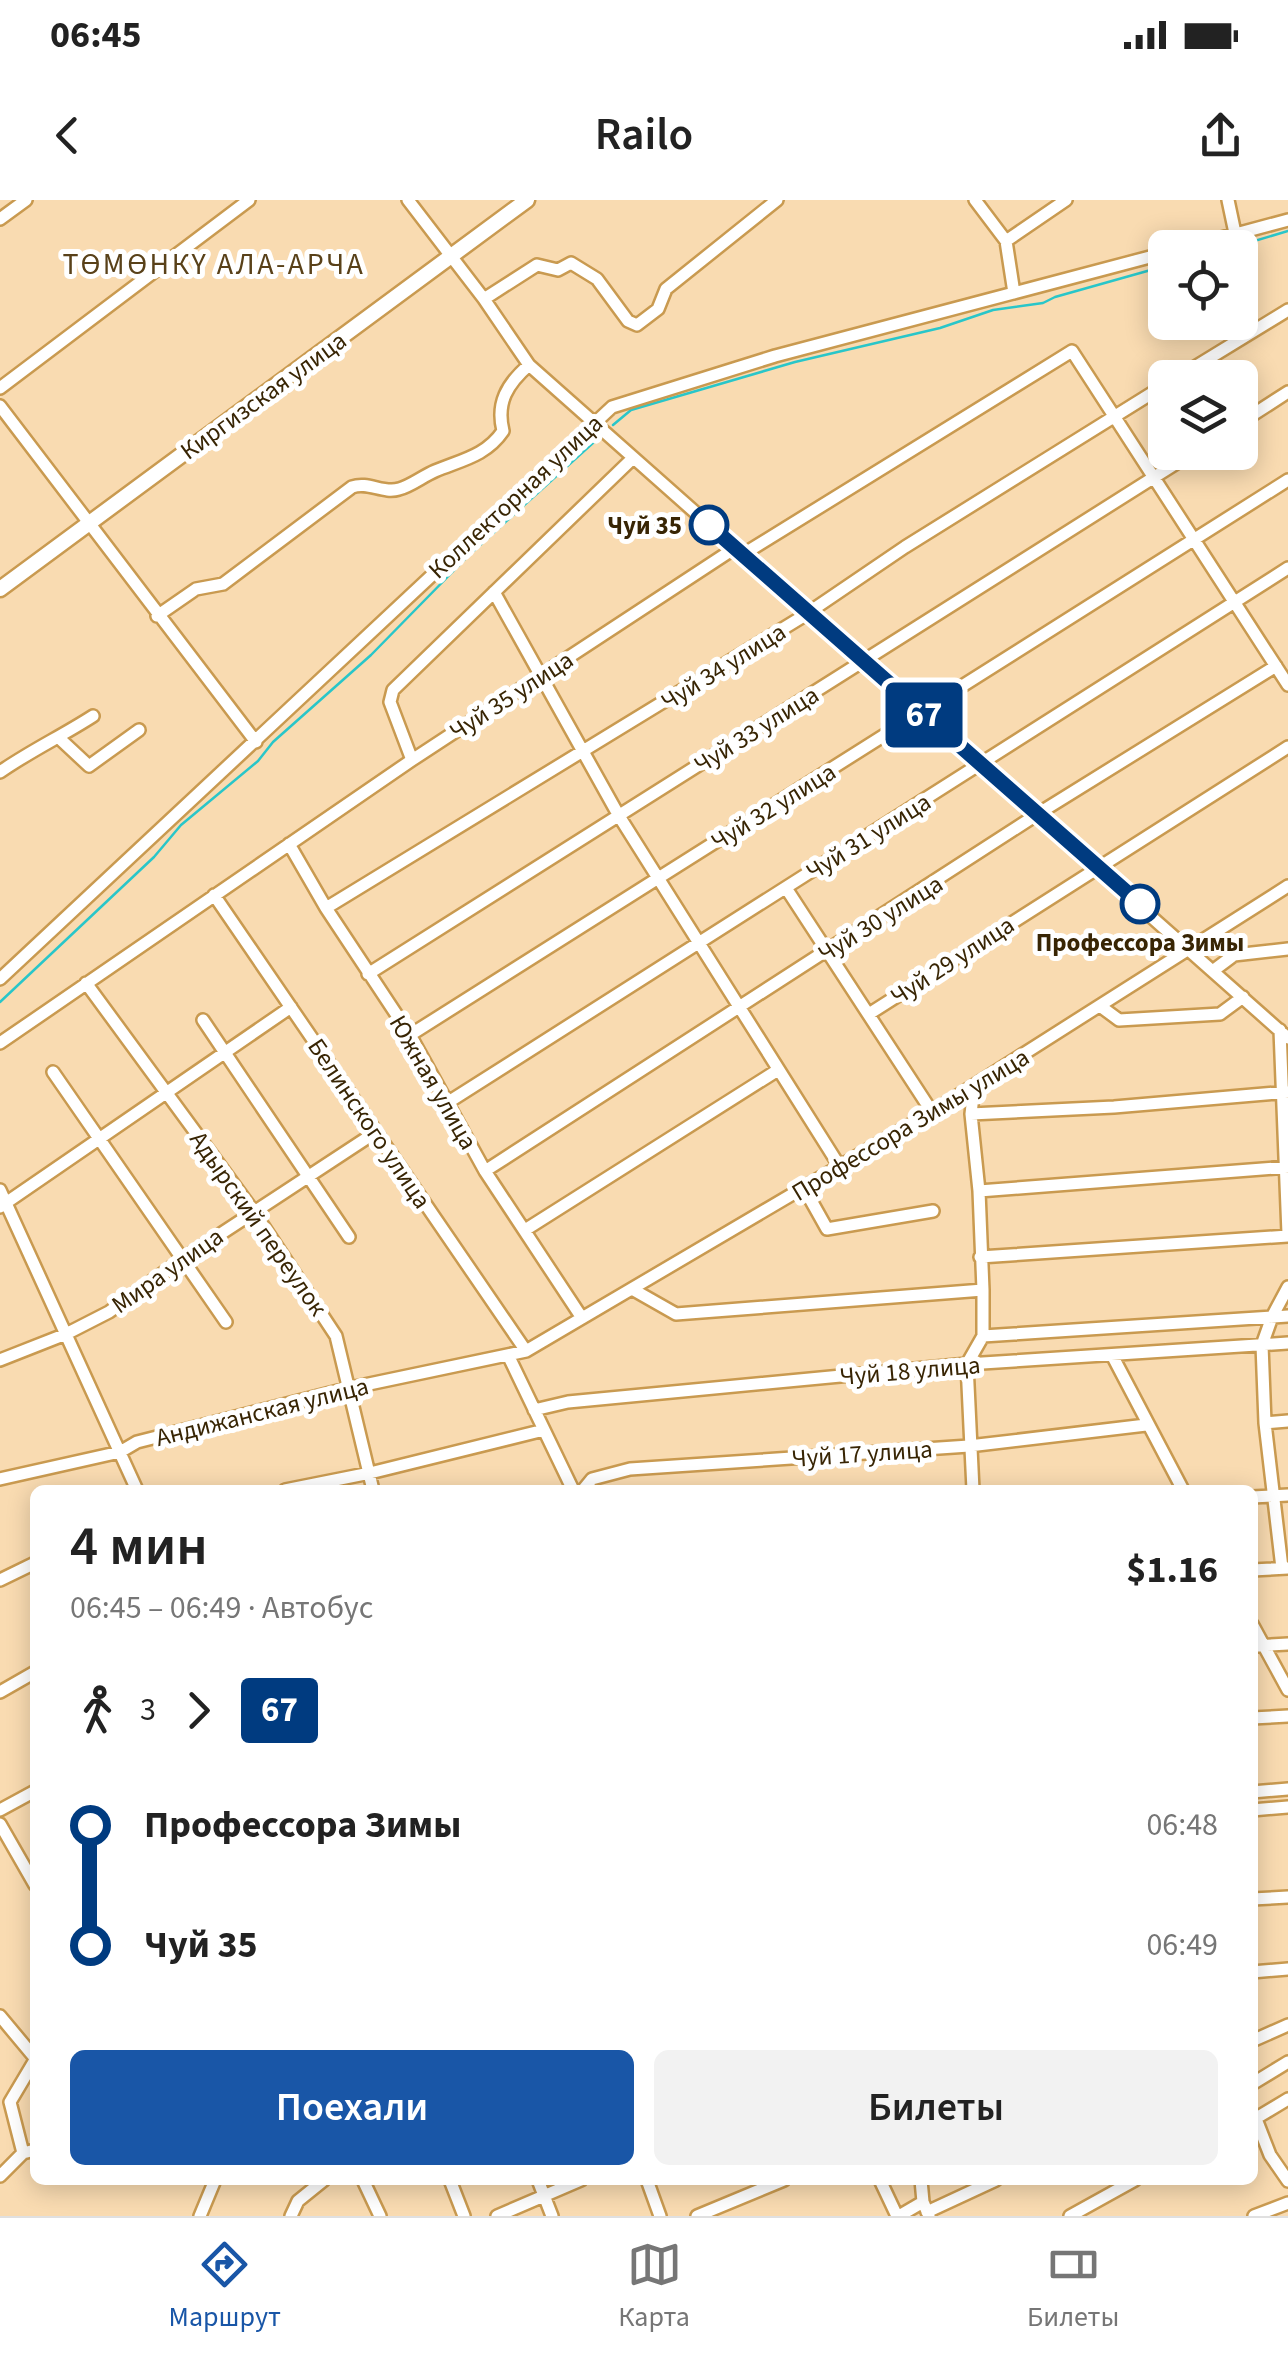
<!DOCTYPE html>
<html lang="ru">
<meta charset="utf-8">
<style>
:root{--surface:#fff;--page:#f2f2f2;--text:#222;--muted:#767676;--line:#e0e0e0;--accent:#1956a7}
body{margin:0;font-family:"Source Sans 3",sans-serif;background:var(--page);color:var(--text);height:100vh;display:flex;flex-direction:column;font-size:38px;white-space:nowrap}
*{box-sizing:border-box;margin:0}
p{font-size:32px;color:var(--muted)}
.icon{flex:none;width:55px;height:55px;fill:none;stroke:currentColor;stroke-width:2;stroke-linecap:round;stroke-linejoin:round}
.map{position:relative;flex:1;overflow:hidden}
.panel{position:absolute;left:30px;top:1285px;width:1228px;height:700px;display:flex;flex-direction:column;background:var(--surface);border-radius:15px;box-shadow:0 5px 25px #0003}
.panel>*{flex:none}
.badge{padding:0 20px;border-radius:8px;font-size:35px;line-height:65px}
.fabs{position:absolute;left:1148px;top:30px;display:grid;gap:20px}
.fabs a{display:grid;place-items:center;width:110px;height:110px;border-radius:15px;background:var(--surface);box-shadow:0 5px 25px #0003;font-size:50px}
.map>.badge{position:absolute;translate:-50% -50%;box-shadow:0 0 0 5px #fff}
.legs{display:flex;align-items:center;gap:15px;height:110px;padding:0 40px;font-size:32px}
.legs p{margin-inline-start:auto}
.summary{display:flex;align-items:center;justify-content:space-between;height:170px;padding:0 40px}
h1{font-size:55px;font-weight:600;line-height:75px}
.button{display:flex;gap:20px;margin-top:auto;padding:20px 40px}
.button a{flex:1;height:115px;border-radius:15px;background:var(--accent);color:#fff;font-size:40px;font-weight:600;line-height:115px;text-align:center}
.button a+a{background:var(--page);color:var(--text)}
ul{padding:0 40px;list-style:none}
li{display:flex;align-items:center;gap:35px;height:120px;font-size:38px}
li i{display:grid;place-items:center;width:15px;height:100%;margin:0 12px;background:currentColor}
li i::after{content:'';width:25px;height:25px;margin:-12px;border:8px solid;border-radius:50%;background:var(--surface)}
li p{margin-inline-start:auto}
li:first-child i{background:linear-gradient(#0000 50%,currentColor 0)}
li:last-child i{background:linear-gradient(currentColor 50%,#0000 0)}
.status{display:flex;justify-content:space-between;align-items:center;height:70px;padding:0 50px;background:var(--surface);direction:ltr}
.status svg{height:28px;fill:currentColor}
header{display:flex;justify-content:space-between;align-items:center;height:130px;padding:0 40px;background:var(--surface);font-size:45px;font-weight:600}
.dock{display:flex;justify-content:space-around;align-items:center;height:140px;border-top:2px solid var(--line);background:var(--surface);font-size:28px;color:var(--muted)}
.dock a{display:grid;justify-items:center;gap:5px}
.dock .selected{color:var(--accent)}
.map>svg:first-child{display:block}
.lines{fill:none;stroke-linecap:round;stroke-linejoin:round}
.stream{stroke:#29c6c9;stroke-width:2.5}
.minor-casing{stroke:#c99a50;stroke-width:16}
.major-casing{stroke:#c99a50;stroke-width:19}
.minor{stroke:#fff;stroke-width:11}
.major{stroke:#fff;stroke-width:14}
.line-1-casing{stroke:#fff;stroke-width:22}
.line-1{stroke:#003b80;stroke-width:15}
.stop-1-dot{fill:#fff;stroke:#003b80;stroke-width:5}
.labels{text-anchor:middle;stroke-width:10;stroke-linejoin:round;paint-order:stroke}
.street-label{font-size:25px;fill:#382504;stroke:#fff}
.stop-label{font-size:25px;font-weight:bold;fill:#382504;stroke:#fff;text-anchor:end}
.quarter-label{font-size:30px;letter-spacing:2.5px;fill:#594119;stroke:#fff}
</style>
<div class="status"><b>06:45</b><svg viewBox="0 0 49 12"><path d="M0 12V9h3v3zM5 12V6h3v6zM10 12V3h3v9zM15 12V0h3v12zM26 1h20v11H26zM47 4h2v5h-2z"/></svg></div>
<header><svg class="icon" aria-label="back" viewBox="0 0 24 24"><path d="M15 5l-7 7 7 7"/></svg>Railo<svg class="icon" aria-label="share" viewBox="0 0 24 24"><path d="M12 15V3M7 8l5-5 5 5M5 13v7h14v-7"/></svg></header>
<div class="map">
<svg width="1288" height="2016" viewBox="0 0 1288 2016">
<rect width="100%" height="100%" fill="#f9dbb1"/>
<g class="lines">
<path class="stream" d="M1231,48L1288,31
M613,225L631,210L795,162L940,128L993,110L1043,103L1055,97L1165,66
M0,802L154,657L181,625L258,561L273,542L371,455L469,355L594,242"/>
<g class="minor-casing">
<path id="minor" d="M408,0L484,99L529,165L1288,838
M975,0L1006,41L1014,93
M1228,0L1235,33
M0,19L26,0
M1006,41L1066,0
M1184,48L1288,20
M484,99L537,65L558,70L571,63L597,79L628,121L637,125L658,109L666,89L777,0
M1177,178L1288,110
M0,188L249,0
M0,206L256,542
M1240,223L1288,192
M742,355L1072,151L1288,485
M494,392L619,616L840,967
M157,416L196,389L223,384L352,287C368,281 383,294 399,289C411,286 423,276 435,271C461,260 486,256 503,231C496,203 507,184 529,165
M59,538L89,566L139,530
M412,560L390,502L393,490L633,258
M0,572C30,551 62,536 93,516
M289,644L326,708L410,835L485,971L582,1118
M786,688L932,912
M214,695L526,1151
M326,708L802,417L905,347L1165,185
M1214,770L1234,755L1288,749
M368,774L1194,252
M0,779L612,207L775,156L1165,53
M86,783L254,1012L336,1136L373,1290
M1100,806L1119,820L1220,814L1243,797
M869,814L1288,547
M203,820L349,1037
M1280,830L1288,1034
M410,835L1288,280
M0,843L412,560L735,348
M53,872L226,1122
M447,903L1288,368
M971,914L1114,907L1288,892
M485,971L1044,610L1276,466
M804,988L827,1029L933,1011
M0,990L137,1290
M979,991L1288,967
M0,1007L291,807
M525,1030L778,870
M980,1057L1288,1036
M632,1089L676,1114L983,1090
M983,1136L1288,1116
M508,1155L573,1290
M1112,1155L1183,1290
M0,1160L66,1134L109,1112L184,1058L376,932
M534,1210L568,1202L967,1164L1288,1143
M1265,1223L1288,1221
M0,1279L120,1252L137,1242L350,1188L526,1151L932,912L1288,686
M285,1290L370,1273L544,1230
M583,1290L592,1279L630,1269L969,1246L1146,1225
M973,1290L967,1164L983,1136V1090L979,991L971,914L974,887
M1252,1297L1288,1295
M1282,1368L1265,1223L1262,1145L1272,1117L1288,1087
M1252,1370L1288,1368
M0,1380L35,1363
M1252,1424L1288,1490
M1252,1446L1288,1444
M0,1492L35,1472
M1252,1518L1288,1516
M1252,1592L1288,1589
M0,1610L35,1591
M1252,1610L1288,1607
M0,1624L35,1685
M1252,1699L1288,1697
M1252,1772L1288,1769
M0,1816L35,1858
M1252,1841L1288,1825
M1252,1884L1288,1862
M1256,1919L1270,1955L1288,1981
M1253,1920L1288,1899
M23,1953L10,1902L35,1860
M0,1976L23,1953L35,1950
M363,1980L380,2016
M450,1980L464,2016
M538,1980L552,2016
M647,1980L660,2016
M880,1980L897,2016
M921,1980L923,2002
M927,2012L996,1980
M200,2016L215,1980
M291,2016L298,2001L324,1980
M497,2016L581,1980
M697,2016L784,1980
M899,2016L923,2002L929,2016
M1070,2016L1135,1980
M1254,2016L1288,2003"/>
</g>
<g class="major-casing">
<path id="major" d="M0,389L527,0"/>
</g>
<use href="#minor" class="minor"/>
<use href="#major" class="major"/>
</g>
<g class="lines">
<g class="line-1-casing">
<path id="line-1" d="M709,325L1140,704"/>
</g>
<use href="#line-1" class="line-1"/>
</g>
<g class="stop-1-dot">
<circle cx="709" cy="325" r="18"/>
<circle cx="1140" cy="704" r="18"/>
</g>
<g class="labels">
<g class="street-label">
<text transform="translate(263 195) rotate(-36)" y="9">Киргизская улица</text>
<text transform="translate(515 296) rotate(-43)" y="9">Коллекторная улица</text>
<text transform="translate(723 466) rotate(-32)" y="9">Чуй 34 улица</text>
<text transform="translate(511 495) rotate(-33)" y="9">Чуй 35 улица</text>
<text transform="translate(756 529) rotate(-32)" y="9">Чуй 33 улица</text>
<text transform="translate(773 606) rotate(-32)" y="9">Чуй 32 улица</text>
<text transform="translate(868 636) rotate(-32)" y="9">Чуй 31 улица</text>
<text transform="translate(880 718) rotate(-32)" y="9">Чуй 30 улица</text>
<text transform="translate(952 760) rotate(-33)" y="9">Чуй 29 улица</text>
<text transform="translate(434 882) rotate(60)" y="9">Южная улица</text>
<text transform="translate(370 923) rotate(56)" y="9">Белинского улица</text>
<text transform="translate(910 924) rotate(-31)" y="9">Профессора Зимы улица</text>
<text transform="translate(259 1023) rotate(55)" y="9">Адырский переулок</text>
<text transform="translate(167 1070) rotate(-35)" y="9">Мира улица</text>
<text transform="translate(910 1170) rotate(-5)" y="9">Чуй 18 улица</text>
<text transform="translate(262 1211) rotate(-14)" y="9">Андижанская улица</text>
<text transform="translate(862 1253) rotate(-4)" y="9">Чуй 17 улица</text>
</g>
<g class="stop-label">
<text x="682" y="334">Чуй 35</text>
<text x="1140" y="751" text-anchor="middle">Профессора Зимы</text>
</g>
<g class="quarter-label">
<text x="214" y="74">ТӨМӨНКҮ АЛА-АРЧА</text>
</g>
</g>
</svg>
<div class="fabs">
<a><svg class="icon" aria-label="locate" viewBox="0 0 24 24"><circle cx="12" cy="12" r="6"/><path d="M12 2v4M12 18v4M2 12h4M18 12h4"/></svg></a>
<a><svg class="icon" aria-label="layers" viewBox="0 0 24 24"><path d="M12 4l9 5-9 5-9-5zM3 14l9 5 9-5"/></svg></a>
</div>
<b class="badge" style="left:924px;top:515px;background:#003b80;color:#fff">67</b>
<section class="panel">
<div class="summary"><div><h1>4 мин</h1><p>06:45 – 06:49 · Автобус</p></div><b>$1.16</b></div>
<div class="legs"><svg class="icon" aria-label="walk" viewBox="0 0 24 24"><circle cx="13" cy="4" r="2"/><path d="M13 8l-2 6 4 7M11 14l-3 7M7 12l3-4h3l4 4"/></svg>3<svg class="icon" aria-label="forward" viewBox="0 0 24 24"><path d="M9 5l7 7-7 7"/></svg><b class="badge" style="background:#003b80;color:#fff">67</b></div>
<ul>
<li><i style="color:#003b80"></i><b>Профессора Зимы</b><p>06:48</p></li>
<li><i style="color:#003b80"></i><b>Чуй 35</b><p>06:49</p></li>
</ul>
<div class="button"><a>Поехали</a><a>Билеты</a></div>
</section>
</div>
<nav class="dock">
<a class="selected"><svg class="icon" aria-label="directions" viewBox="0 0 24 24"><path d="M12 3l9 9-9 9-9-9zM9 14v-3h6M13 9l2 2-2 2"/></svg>Маршрут</a>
<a><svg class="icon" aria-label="map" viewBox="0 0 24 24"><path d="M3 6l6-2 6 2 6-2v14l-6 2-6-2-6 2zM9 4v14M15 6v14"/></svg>Карта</a>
<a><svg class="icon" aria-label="tickets" viewBox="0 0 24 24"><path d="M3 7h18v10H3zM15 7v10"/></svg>Билеты</a>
</nav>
